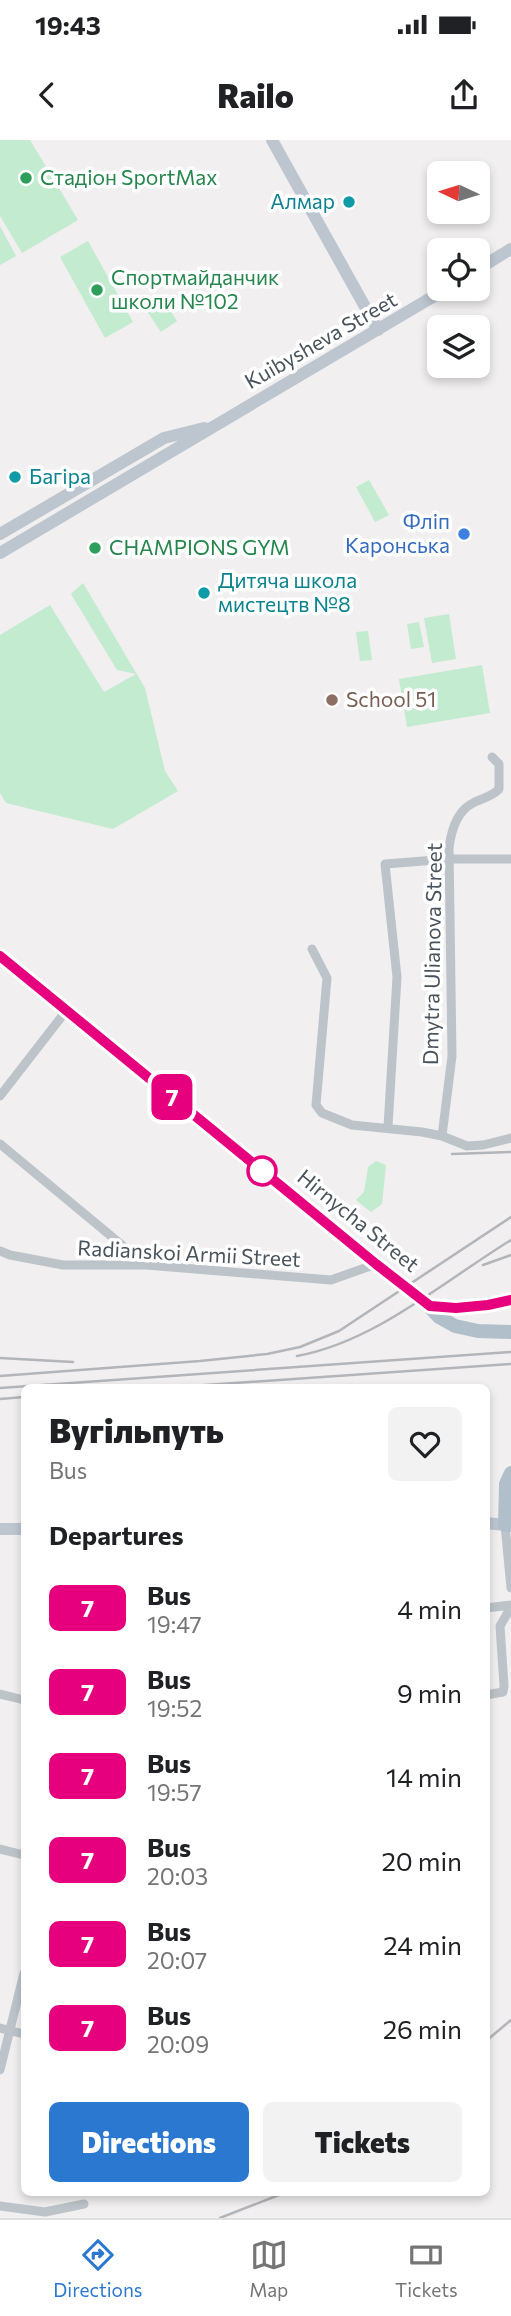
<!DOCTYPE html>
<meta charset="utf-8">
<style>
:root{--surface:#fff;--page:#f2f2f2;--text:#202124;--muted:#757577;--line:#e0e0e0;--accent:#2b78d0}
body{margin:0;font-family:Commissioner,sans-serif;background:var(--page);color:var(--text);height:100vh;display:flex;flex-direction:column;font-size:26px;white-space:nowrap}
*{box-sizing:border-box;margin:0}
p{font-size:23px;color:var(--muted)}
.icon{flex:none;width:38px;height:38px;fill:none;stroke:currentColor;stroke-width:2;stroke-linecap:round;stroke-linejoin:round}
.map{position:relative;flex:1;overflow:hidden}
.details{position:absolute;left:21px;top:1244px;width:469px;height:812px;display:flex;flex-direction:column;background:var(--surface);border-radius:10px;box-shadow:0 4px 10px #0003}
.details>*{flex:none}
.badge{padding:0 14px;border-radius:10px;font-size:24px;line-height:46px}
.needle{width:46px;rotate:274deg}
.controls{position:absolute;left:427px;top:21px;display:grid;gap:14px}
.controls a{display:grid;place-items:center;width:63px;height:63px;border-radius:10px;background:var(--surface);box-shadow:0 4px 10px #0003;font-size:35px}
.map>.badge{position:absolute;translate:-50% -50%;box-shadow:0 0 0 4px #fff}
h2{padding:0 28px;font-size:26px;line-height:63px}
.round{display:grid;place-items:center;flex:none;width:74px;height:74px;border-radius:10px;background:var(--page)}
.headline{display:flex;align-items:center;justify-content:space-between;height:119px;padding:0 28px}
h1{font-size:33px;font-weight:800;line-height:52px}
.cta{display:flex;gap:14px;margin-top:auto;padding:14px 28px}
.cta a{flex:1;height:80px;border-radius:10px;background:var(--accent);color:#fff;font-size:28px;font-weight:800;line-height:80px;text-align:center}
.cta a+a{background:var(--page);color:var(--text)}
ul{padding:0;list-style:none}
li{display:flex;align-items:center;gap:21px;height:84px;padding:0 28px}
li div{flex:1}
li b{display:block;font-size:26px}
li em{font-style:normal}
li .badge{min-width:77px;font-weight:700;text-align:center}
.status{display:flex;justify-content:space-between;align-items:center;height:49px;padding:0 35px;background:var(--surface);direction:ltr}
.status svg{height:19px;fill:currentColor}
header{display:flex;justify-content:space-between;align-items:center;height:91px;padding:0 28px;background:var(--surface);font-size:32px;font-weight:800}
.tabs{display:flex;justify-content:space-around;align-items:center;height:98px;border-top:2px solid var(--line);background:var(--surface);font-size:19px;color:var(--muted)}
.tabs a{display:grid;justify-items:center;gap:4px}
.tabs .active{color:var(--accent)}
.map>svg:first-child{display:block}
.green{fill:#c2ebd0}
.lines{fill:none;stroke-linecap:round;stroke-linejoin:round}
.street{stroke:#bcc4ca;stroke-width:9}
.secondary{stroke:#bdc6cf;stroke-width:12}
.primary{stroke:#b1bfcb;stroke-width:14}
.rail{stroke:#b2b5b9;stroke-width:2.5}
.line-casing{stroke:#fff;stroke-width:16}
.line{stroke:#e6007e;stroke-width:10}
.leisure-dot{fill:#2e9e5b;stroke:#fff;stroke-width:2.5}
.culture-dot{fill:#0f9aa8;stroke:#fff;stroke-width:2.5}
.shop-dot{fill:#3f7fe0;stroke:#fff;stroke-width:2.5}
.education-dot{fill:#8d6e63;stroke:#fff;stroke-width:2.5}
.stop-dot{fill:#fff;stroke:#e6007e;stroke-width:3.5}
.labels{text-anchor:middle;stroke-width:7;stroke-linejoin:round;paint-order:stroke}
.leisure-label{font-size:21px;fill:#27864d;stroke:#fff;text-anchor:start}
.culture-label{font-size:21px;fill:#0d838f;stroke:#fff;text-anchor:start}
.street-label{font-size:21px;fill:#49535b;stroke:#fff}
.shop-label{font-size:21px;fill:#366cbe;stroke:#fff;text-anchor:end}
.education-label{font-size:21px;fill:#785e54;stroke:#fff;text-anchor:start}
</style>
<div class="status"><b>19:43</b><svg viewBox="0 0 49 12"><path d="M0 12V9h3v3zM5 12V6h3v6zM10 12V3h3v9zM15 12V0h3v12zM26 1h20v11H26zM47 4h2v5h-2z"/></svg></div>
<header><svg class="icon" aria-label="back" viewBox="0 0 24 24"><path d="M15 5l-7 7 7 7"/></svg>Railo<svg class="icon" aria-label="share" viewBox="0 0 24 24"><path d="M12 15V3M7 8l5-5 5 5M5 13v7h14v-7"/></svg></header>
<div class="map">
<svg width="511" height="2078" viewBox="0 0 511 2078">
<rect width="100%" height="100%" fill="#f1efef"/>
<path class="green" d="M0,0H30L78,80L22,113L0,76Z
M0,86L16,116L0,125Z
M88,101L133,182L105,198L60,117Z
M160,154L177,181L161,192L143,165Z
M369,340L389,375L375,382L356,347Z
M83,443L145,548L165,631L178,651L113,689L6,663L0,653V495L50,465L104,552L136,534L117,530L71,454Z
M449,474L456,519L432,523L424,478Z
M419,482L424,507L411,509L407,484Z
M368,491L372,520L360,521L356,492Z
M482,525L490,573L407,587L399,539Z
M376,1021L386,1025L382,1064L371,1072L356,1060L364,1052L368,1027Z"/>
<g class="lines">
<path class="street" d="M312,809L327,838L316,965L322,973L352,985L422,992L442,996L467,1006L483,1005L511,998
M0,956L66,871
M388,987L397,837L385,724L449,719H511
M442,996L452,916L449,708C451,692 457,671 473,663C482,658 492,657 499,649V624L492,617
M0,1004L146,1125
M0,1111L10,1115L63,1125H146L331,1140L376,1124
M505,1385L511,1448
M486,1468L511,1465
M0,1554L24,1560
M486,1555L503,1552L504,1546L500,1486L511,1467
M0,1709L24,1715
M0,1888L24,1894
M0,1930L24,1833
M0,2066L45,2072L84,2064"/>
<path class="secondary" d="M272,0L378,190
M478,129L511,109
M0,394L164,298L204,288
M0,413L446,149
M486,1383L505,1385
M0,1389H24"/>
<path class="primary" d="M0,816L376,1124L421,1158L439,1177L455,1186L478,1191L511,1192
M430,1166L456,1168L511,1161
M511,1333L506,1344L505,1385H511"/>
<path class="rail" d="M452,1014L511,1012
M483,1125L511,1115
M297,1216C375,1202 444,1141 511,1100
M0,1218L73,1222
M0,1236L200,1221L267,1214L300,1207L339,1191L511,1077
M0,1248L511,1212
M162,1248L511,1224
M0,1259L24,1257
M486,1901L511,1880
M220,2078L284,2053"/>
</g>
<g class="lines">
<g class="line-casing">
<path id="line" d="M0,816L376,1124L430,1166L456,1168L488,1165L511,1160"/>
</g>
<use href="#line" class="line"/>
</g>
<g class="leisure-dot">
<circle cx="26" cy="38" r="7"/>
<circle cx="97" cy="150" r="7"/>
<circle cx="95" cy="408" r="7"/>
</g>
<g class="culture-dot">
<circle cx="349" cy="62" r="7"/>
<circle cx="15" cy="337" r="7"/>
<circle cx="204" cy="453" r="7"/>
</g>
<circle class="shop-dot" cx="464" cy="394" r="7"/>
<circle class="education-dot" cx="332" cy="560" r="7"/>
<circle class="stop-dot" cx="262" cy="1031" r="14"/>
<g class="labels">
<g class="leisure-label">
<text x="40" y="45">Стадіон SportMax</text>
<text x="111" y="145">Спортмайданчик<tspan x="111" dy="24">школи №102</tspan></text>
<text x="109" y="415">CHAMPIONS GYM</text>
</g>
<g class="culture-label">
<text x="335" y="69" text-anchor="end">Алмар</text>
<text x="29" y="344">Багіра</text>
<text x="218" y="448">Дитяча школа<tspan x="218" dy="24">мистецтв №8</tspan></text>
</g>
<g class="street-label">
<text transform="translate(321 201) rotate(-30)" y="7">Kuibysheva Street</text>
<text transform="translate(433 814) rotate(-89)" y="7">Dmytra Ulianova Street</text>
<text transform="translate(358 1081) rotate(39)" y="7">Hirnycha Street</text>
<text transform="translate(189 1114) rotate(3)" y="7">Radianskoi Armii Street</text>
</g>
<g class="shop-label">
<text x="450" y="389">Фліп<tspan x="450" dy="24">Каронська</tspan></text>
</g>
<g class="education-label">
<text x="346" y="567">School 51</text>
</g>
</g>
</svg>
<div class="controls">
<a><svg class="needle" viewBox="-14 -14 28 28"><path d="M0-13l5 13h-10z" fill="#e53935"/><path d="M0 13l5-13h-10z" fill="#757577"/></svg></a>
<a><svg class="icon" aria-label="locate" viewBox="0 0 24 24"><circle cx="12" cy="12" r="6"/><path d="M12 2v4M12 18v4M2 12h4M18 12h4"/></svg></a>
<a><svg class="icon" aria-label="layers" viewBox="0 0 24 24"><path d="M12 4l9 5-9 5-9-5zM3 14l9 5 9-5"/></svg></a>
</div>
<b class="badge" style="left:172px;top:957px;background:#e6007e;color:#fff">7</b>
<section class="details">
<div class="headline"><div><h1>Вугільпуть</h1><p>Bus</p></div><a class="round"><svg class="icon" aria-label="heart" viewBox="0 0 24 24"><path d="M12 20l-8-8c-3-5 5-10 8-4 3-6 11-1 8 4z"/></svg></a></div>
<h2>Departures</h2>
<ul>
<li><span class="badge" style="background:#e6007e;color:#fff">7</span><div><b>Bus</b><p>19:47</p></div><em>4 min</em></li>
<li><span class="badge" style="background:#e6007e;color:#fff">7</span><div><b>Bus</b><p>19:52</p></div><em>9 min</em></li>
<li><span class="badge" style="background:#e6007e;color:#fff">7</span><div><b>Bus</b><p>19:57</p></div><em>14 min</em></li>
<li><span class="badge" style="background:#e6007e;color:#fff">7</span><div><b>Bus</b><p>20:03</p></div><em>20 min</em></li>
<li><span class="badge" style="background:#e6007e;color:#fff">7</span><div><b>Bus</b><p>20:07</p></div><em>24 min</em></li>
<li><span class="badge" style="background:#e6007e;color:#fff">7</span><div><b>Bus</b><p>20:09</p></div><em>26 min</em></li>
</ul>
<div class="cta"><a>Directions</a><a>Tickets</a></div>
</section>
</div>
<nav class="tabs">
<a class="active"><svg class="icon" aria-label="directions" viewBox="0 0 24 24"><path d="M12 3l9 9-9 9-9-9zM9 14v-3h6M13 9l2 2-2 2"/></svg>Directions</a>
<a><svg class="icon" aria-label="map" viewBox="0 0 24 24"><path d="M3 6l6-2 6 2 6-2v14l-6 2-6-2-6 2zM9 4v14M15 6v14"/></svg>Map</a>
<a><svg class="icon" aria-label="tickets" viewBox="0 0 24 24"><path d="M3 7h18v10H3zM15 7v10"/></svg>Tickets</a>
</nav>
